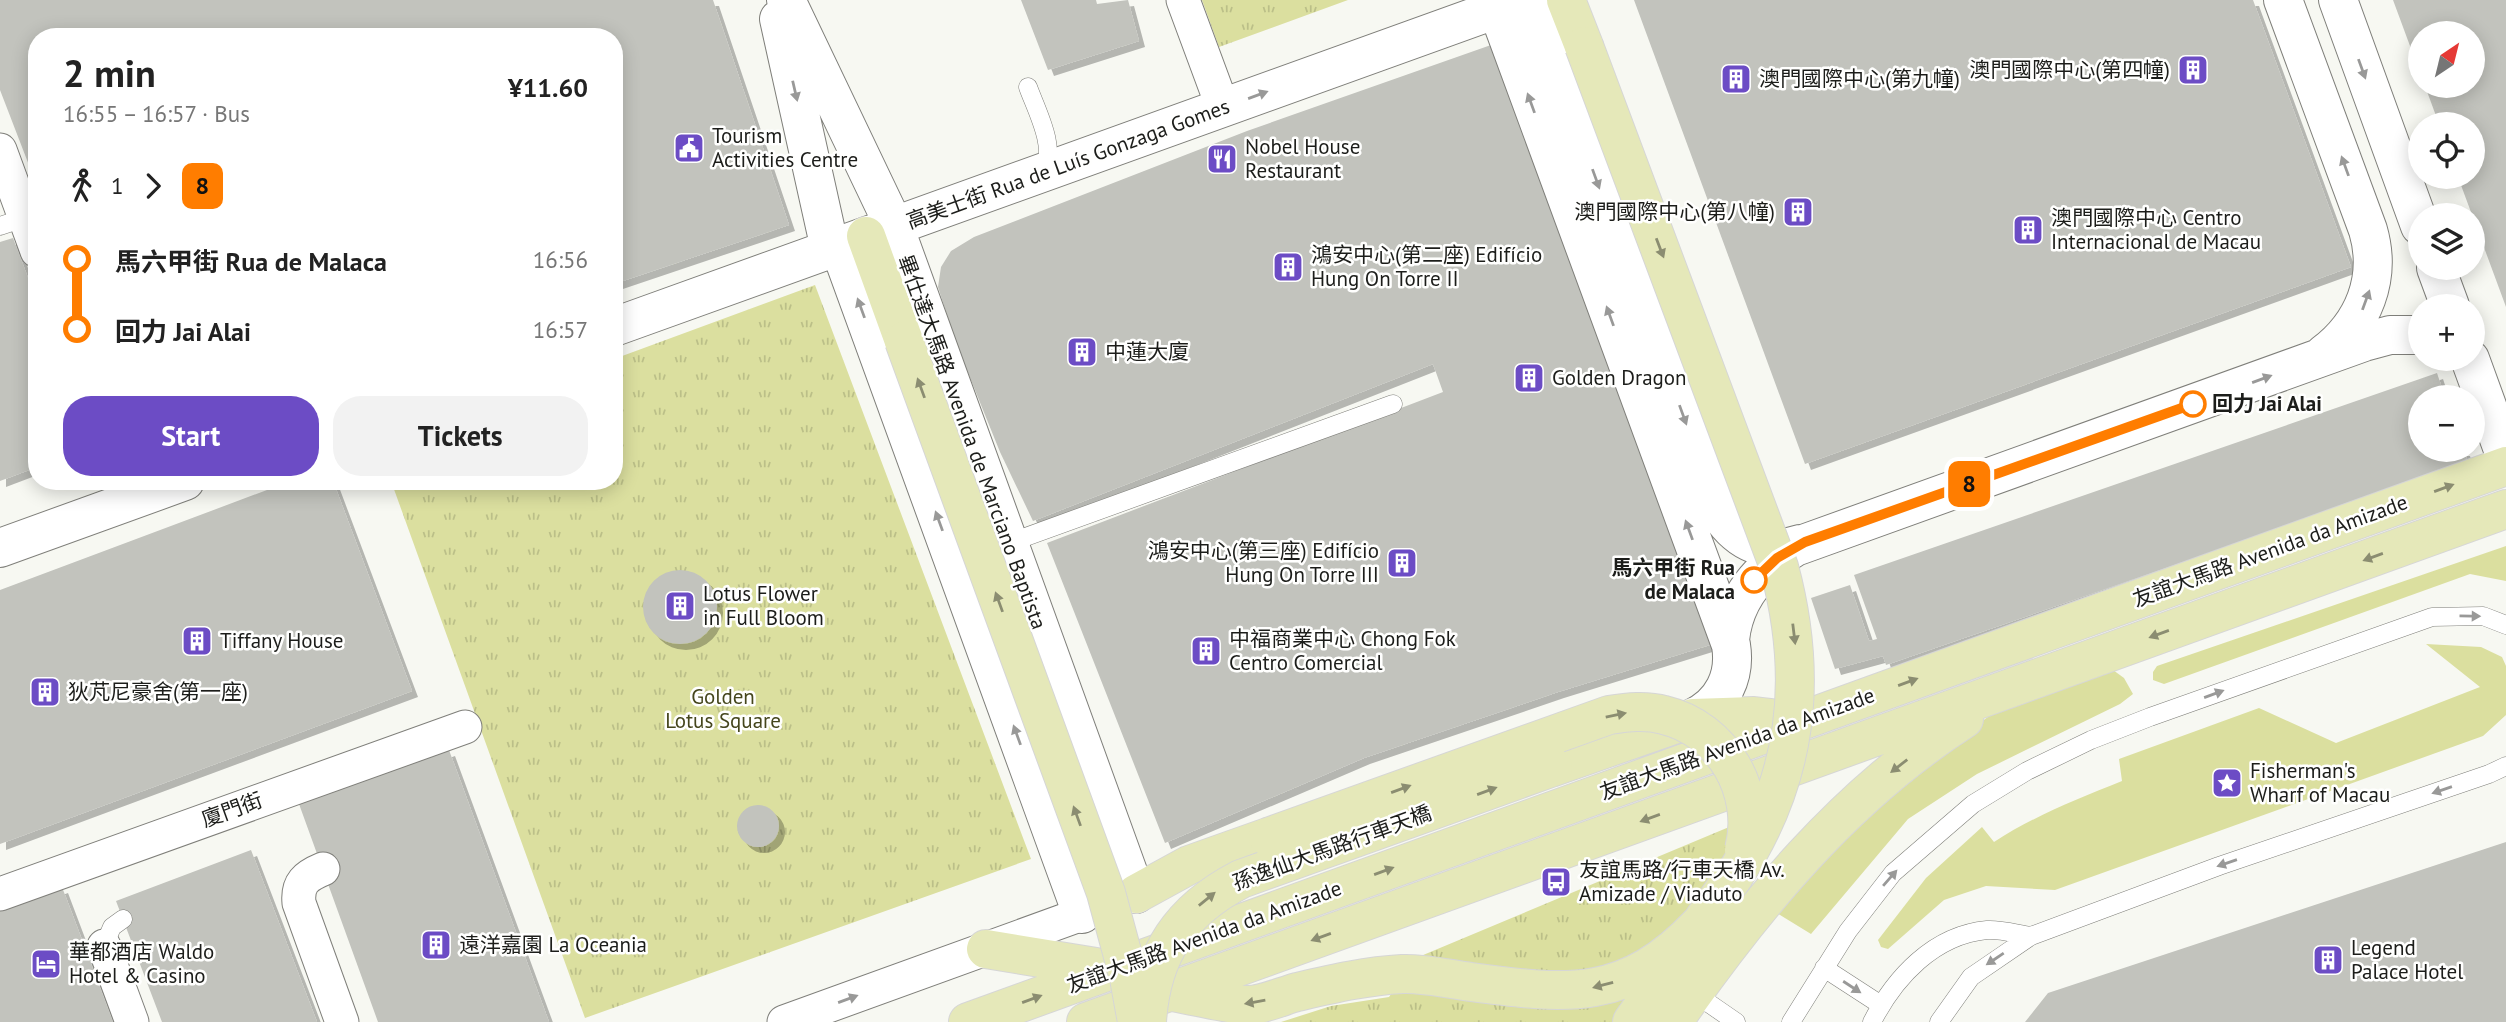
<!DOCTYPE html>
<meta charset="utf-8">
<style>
:root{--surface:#fff;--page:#f2f2f2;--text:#222;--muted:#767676;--accent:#6c4cc5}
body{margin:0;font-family:"PT Sans","Noto Sans SC",sans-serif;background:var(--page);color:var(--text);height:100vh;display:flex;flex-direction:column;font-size:26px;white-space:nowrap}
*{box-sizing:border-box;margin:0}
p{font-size:23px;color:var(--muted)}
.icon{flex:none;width:38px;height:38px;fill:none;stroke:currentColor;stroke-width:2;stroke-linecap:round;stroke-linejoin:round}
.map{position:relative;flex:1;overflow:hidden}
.panel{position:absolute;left:28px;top:28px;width:595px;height:462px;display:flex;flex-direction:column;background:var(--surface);border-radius:28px;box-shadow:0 4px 18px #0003}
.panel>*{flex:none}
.badge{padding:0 14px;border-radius:10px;font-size:24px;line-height:46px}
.needle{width:46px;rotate:35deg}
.controls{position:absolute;left:2408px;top:21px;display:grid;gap:14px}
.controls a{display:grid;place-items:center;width:77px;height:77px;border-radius:50%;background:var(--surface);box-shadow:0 4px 18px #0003;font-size:35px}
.map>.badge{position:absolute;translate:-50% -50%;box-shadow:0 0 0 4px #fff}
.legs{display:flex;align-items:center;gap:10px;height:77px;padding:0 35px;font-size:23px}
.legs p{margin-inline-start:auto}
.headline{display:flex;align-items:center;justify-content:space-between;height:119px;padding:0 35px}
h1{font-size:38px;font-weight:700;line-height:52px}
.primary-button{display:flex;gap:14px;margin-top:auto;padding:14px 35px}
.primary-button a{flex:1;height:80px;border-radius:28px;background:var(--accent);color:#fff;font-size:28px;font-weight:700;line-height:80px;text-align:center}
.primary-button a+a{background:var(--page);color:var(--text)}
ul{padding:0 35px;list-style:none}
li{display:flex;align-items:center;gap:24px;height:70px;font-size:26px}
li i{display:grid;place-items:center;width:10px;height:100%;margin:0 9px;background:currentColor}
li i::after{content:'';width:18px;height:18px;margin:-9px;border:5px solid;border-radius:50%;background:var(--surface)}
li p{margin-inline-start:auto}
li:first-child i{background:linear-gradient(#0000 50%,currentColor 0)}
li:last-child i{background:linear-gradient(currentColor 50%,#0000 0)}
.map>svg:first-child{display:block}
.grass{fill:#dbdf9f}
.park{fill:url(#park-tufts)}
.building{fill:#c2c3bd;filter:url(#shadow)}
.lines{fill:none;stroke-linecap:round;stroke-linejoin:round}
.lane-casing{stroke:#7f7f7a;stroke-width:19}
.street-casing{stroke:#7f7f7a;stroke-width:35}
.secondary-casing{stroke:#7f7f7a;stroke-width:40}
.primary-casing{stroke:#d6d6d6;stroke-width:40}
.lane{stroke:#fff;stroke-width:18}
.street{stroke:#fff;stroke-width:33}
.secondary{stroke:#fff;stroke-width:38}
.primary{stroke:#e5e8b9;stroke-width:38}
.primary-bridge-casing{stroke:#d6d6d6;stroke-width:40;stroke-linecap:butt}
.primary-bridge{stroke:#e5e8b9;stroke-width:38}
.oneway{fill:#999998}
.oneway2{fill:#8b8d71}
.line-1-casing{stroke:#fff;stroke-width:16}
.line-1{stroke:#ff7d00;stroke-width:10}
.stop-1-dot{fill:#fff;stroke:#ff7d00;stroke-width:3.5}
.labels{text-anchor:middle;stroke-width:5;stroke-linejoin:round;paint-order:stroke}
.poi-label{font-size:21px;fill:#1c1d1a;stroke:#fffffe;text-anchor:start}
.street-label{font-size:21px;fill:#1c1d1a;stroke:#fffffe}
.stop-label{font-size:21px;font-weight:bold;fill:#1c1d1a;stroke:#fffffe;text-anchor:start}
.park-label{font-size:21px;fill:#45461c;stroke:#fffffe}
</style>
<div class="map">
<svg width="2506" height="1022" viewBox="0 0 2506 1022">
<defs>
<pattern id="park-tufts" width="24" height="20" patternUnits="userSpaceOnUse" patternTransform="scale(1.75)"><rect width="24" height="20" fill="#dbdf9f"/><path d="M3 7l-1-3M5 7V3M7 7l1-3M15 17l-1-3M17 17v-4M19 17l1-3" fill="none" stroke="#bbbf88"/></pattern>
<filter id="shadow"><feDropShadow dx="6" dy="6" stdDeviation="0" flood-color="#0004"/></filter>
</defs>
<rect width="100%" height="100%" fill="#f7f8f2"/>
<path class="grass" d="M2506,546V581L2470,574L2164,684L2153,680V672L2157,666Z
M2426,644L2481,647L2502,657L2506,666V715L2483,736L2055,890L1986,886L1944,900L1888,949L1881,947L1878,940L1926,878L1982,827L1994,842C2034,816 2077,799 2122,781L2119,759L2259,708L2336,743L2480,687Z
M2113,670L2124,678L2133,694L2120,704L1977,774L1908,819L1811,934L1772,910L1914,770L2006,704Z"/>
<path class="park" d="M1202,0H1348L1219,47Z
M815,285L1031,859L585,1018L391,481H614V359Z
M1753,817L1783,827L1631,1022H1281L1331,1006L1389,997L1416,958Z"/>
<path class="building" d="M0,0H713L789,225L614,284V37H37V186L0,90Z
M1021,0H1096L1097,4L1128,0L1139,41L1048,70Z
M1634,0H2253L2351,267L1805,464Z
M2393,0H2506V307L2458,177H2473V124H2439L2425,86H2473V33H2420V73Z
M1491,45L1713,644L1558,692L1364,758L1165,843L1047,543L1443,392L1433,364L1033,521L1000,452L956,343L938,287L941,267L951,251L974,237L1247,131Z
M13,238L37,302V467L0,481V242Z
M2437,373L2445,397H2420V450H2464L2468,463L1886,665L1883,656L1835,669L1811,598L1850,585L1869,641L1877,639L1854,575Z
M291,481H333L412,691L0,844V590Z
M643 607a37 37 0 1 1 74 0a37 37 0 1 1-74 0Z
M449,750L549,1022H378L299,804Z
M737 826a21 21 0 1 1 42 0a21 21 0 1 1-42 0Z
M2506,842V1022H2025L2048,993Z
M251,850L317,1022H162L116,901Z
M62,887L113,1022H0V910Z"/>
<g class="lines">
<g class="lane-casing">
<path id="lane" d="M1028,87C1035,107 1059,152 1042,169
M0,226L24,218
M1009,543L1393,404
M104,946L112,927L123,919
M1824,968L1881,1005
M1694,993L1736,1022
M1791,1022L1848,931L1893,873L1973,804L2027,771L2091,740L2150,717L2432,617L2483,616L2506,625
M1872,1022C1895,977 1934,935 1987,930C2001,929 2017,934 2031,936
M1939,1022L1971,977L2031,936L2219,866L2489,774L2506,766"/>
</g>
<g class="street-casing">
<path id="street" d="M1183,0L1223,108
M0,150L37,251
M323,869C306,876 297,883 299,903L342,1022
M0,894L465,727
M104,946L132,1022
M784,1022L1107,905"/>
</g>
<g class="secondary-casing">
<path id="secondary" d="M786,0L894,226L1136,894
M1494,0L1731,645C1736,676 1723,704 1693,718
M1530,0L1720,514C1739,543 1767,555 1800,544
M2283,0L2368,230C2382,278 2364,324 2324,354
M2338,0L2420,226
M779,19L830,249
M839,246L1082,914
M2436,268L2450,306
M614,327L1522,0
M2470,359L2506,458
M0,548L185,481
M1730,640C1734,598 1761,568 1795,547L2364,342L2390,335H2420"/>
</g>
<g class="primary-casing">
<path id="primary" d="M1566,0L1584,46
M866,236L904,341
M1553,767L1693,718L1754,716L1788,720
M1136,894L1189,865L1268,837
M986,949L1108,969
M1172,992C1196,996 1221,1003 1245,1005C1261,1006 1282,996 1297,992C1332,984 1366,976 1402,974C1424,973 1448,979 1471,982C1569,995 1626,1002 1700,924
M968,1022L2506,466
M1086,1022L2506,509
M1632,1022L1734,876
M1673,1022C1754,906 1844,796 1964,719"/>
</g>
<use href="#lane" class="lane"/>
<use href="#street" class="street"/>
<use href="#secondary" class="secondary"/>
<use href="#primary" class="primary"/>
<g class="primary-bridge-casing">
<path id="primary-bridge" d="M1584,46L1779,567C1809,679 1798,779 1734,876
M904,341L1106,893L1129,978L1137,1022
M1268,837L1609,715C1628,712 1646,710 1664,715C1723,729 1759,792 1744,850
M1147,1022C1151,954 1181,910 1241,879L1553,767"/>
</g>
<use href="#primary-bridge" class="primary-bridge"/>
</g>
<defs><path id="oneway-solid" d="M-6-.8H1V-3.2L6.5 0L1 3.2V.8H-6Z" transform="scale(1.75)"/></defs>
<g class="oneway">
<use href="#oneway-solid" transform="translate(2362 69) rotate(70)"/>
<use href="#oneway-solid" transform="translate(795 91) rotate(77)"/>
<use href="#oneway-solid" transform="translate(1258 95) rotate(-20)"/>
<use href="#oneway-solid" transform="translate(1531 103) rotate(-110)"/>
<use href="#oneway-solid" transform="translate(2345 166) rotate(-110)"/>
<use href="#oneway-solid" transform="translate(1596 179) rotate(70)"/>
<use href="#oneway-solid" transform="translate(2366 300) rotate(-70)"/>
<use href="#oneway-solid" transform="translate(861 308) rotate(-110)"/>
<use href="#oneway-solid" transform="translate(1610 316) rotate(-110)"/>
<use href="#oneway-solid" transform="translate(2262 379) rotate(-20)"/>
<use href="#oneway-solid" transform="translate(1683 415) rotate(70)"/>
<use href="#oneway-solid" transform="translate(939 521) rotate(-110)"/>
<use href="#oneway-solid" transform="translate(1689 530) rotate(-110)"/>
<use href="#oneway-solid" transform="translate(2470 616) rotate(1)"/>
<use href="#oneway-solid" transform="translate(2214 694) rotate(-20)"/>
<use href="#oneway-solid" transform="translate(1017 735) rotate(-110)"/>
<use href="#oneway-solid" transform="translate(2442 790) rotate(161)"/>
<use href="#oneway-solid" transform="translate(2227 863) rotate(161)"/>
<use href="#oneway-solid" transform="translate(1890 878) rotate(-49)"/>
<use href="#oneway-solid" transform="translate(1995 959) rotate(146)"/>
<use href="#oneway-solid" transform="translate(1852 987) rotate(33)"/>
<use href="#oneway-solid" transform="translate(848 999) rotate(-20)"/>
</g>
<g class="oneway2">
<use href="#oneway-solid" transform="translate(1660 248) rotate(69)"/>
<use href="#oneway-solid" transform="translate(921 388) rotate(-110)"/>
<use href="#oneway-solid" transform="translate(2444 488) rotate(-20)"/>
<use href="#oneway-solid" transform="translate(2373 557) rotate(160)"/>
<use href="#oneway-solid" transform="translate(999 602) rotate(-110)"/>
<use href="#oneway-solid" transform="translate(1794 634) rotate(83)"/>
<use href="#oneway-solid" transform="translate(2159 634) rotate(160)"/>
<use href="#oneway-solid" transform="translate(1908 682) rotate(-20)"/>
<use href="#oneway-solid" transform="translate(1616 715) rotate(-12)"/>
<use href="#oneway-solid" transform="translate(1899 766) rotate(142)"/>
<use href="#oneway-solid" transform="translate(1401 789) rotate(-20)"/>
<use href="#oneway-solid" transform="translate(1487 791) rotate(-20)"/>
<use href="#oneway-solid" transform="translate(1077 816) rotate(-110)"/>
<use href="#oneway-solid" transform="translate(1650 818) rotate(160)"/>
<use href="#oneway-solid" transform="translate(1384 871) rotate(-20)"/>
<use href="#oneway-solid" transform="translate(1207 899) rotate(-39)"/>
<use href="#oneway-solid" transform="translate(1321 937) rotate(160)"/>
<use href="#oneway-solid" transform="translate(1603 985) rotate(165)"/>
<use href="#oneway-solid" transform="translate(1032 999) rotate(-20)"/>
<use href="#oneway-solid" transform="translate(1255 1002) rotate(170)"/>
</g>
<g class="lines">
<g class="line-1-casing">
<path id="line-1" d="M1754,580L1777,558L1805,542L2193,404"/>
</g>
<use href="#line-1" class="line-1"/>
</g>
<defs>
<g id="building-square" transform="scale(1.575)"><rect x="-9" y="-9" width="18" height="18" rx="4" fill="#6c4cc5" stroke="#fffffe"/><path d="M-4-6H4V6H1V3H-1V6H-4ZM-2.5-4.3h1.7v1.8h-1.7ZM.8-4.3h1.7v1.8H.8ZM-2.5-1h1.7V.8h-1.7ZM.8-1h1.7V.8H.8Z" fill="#fff"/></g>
<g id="civic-square" transform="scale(1.575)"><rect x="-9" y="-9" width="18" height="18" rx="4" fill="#6c4cc5" stroke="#fffffe"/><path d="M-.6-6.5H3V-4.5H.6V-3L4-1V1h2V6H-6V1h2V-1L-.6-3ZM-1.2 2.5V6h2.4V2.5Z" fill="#fff"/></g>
<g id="restaurant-square" transform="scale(1.575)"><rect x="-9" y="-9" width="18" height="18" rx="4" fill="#6c4cc5" stroke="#fffffe"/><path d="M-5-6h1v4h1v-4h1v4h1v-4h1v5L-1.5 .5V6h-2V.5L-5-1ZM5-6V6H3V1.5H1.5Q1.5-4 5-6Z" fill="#fff"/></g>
<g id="sight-square" transform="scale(1.575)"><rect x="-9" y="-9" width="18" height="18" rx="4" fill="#6c4cc5" stroke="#fffffe"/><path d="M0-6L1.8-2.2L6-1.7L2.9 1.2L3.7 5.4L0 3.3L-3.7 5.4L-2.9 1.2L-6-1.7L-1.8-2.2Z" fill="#fff"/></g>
<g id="bus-square" transform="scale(1.575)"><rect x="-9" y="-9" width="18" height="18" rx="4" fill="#6c4cc5" stroke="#fffffe"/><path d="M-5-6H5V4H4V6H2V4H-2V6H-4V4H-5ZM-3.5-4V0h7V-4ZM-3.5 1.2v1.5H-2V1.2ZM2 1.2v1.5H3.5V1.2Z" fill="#fff"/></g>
<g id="hotel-square" transform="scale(1.575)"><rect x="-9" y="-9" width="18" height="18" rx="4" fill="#6c4cc5" stroke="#fffffe"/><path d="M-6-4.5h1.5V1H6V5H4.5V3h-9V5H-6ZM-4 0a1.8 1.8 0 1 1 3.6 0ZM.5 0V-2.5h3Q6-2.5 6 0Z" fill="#fff"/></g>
</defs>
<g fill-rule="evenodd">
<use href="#building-square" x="2193" y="70"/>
<use href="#building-square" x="1736" y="79"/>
<use href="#civic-square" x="689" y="148"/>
<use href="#restaurant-square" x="1222" y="159"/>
<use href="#building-square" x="1798" y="212"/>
<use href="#building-square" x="2028" y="230"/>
<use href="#building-square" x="1288" y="267"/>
<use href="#building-square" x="1082" y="352"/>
<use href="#building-square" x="1529" y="378"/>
<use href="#building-square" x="1402" y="563"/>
<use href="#building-square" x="680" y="606"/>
<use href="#building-square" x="197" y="641"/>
<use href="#building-square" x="1206" y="651"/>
<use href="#building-square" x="45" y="692"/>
<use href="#sight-square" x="2227" y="783"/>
<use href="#bus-square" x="1556" y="882"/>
<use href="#building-square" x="436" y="945"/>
<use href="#building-square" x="2328" y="960"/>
<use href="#hotel-square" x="46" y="964"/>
</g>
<g class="stop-1-dot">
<circle cx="2193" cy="404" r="12"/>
<circle cx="1754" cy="580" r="12"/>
</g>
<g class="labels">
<g class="poi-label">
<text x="2170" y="77" text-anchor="end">澳門國際中心(第四幢)</text>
<text x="1759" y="86">澳門國際中心(第九幢)</text>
<text x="712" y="143">Tourism<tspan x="712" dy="24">Activities Centre</tspan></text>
<text x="1245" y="154">Nobel House<tspan x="1245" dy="24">Restaurant</tspan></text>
<text x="1775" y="219" text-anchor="end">澳門國際中心(第八幢)</text>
<text x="2051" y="225">澳門國際中心 Centro<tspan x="2051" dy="24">Internacional de Macau</tspan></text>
<text x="1311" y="262">鴻安中心(第二座) Edifício<tspan x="1311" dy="24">Hung On Torre II</tspan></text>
<text x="1105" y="359">中蓮大廈</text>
<text x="1552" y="385">Golden Dragon</text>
<text x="1379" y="558" text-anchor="end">鴻安中心(第三座) Edifício<tspan x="1379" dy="24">Hung On Torre III</tspan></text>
<text x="703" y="601">Lotus Flower<tspan x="703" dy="24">in Full Bloom</tspan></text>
<text x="1229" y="646">中福商業中心 Chong Fok<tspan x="1229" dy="24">Centro Comercial</tspan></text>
<text x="220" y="648">Tiffany House</text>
<text x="68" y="699">狄芃尼豪舍(第一座)</text>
<text x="2250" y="778">Fisherman's<tspan x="2250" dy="24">Wharf of Macau</tspan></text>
<text x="1579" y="877">友誼馬路/行車天橋 Av.<tspan x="1579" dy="24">Amizade / Viaduto</tspan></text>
<text x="459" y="952">遠洋嘉園 La Oceania</text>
<text x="2351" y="955">Legend<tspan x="2351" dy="24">Palace Hotel</tspan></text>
<text x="69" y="959">華都酒店 Waldo<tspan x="69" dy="24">Hotel &amp; Casino</tspan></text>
</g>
<g class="street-label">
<text transform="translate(1068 164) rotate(-20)" y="7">高美士街 Rua de Luís Gonzaga Gomes</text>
<text transform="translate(972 442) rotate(70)" y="7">畢仕達大馬路 Avenida de Marciano Baptista</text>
<text transform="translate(2270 551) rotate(-20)" y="7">友誼大馬路 Avenida da Amizade</text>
<text transform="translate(1737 744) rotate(-20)" y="7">友誼大馬路 Avenida da Amizade</text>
<text transform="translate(232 810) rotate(-20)" y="7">廈門街</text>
<text transform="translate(1332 848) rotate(-20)" y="7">孫逸仙大馬路行車天橋</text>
<text transform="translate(1204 937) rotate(-20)" y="7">友誼大馬路 Avenida da Amizade</text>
</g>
<g class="stop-label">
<text x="2212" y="411">回力 Jai Alai</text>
<text x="1735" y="575" text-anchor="end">馬六甲街 Rua<tspan x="1735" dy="24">de Malaca</tspan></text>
</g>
<g class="park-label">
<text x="723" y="704">Golden<tspan x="723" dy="24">Lotus Square</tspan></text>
</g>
</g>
</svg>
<div class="controls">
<a><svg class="needle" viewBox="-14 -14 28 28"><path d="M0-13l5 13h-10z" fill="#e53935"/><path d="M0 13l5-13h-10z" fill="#767676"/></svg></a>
<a><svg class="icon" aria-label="locate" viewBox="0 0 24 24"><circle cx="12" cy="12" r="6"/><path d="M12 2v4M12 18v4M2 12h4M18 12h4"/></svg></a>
<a><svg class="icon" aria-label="layers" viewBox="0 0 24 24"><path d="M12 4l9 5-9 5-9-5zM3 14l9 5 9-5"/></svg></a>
<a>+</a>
<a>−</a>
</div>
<b class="badge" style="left:1969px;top:484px;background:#ff7d00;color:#111">8</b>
<section class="panel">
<div class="headline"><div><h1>2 min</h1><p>16:55 – 16:57 · Bus</p></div><b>¥11.60</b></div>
<div class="legs"><svg class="icon" aria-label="walk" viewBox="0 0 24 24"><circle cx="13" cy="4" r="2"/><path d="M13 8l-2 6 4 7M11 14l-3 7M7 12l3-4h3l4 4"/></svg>1<svg class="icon" aria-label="forward" viewBox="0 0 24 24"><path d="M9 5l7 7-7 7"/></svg><b class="badge" style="background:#ff7d00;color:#111">8</b></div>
<ul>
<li><i style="color:#ff7d00"></i><b>馬六甲街 Rua de Malaca</b><p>16:56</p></li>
<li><i style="color:#ff7d00"></i><b>回力 Jai Alai</b><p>16:57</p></li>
</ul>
<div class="primary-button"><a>Start</a><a>Tickets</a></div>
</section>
</div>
